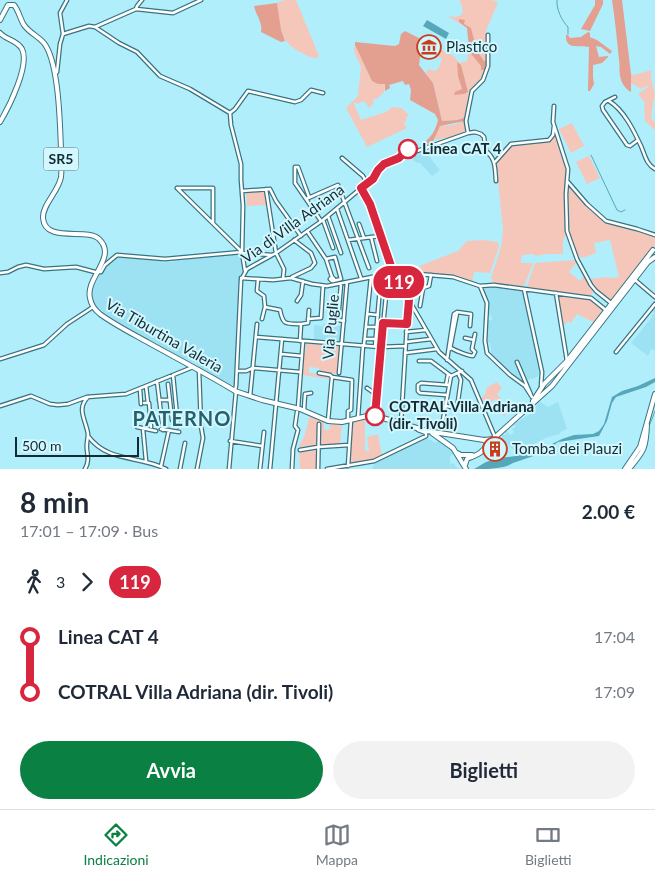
<!DOCTYPE html>
<html lang="it">
<meta charset="utf-8">
<style>
:root{--surface:#fff;--page:#f2f2f3;--text:#1f2937;--muted:#747a83;--line:#e0e1e3;--accent:#0b8043}
body{margin:0;font-family:Lato,sans-serif;background:var(--page);color:var(--text);height:100vh;display:flex;flex-direction:column;font-size:19px;white-space:nowrap}
*{box-sizing:border-box;margin:0}
p{font-size:16px;color:var(--muted)}
.icon{flex:none;width:28px;height:28px;fill:none;stroke:currentColor;stroke-width:2;stroke-linecap:round;stroke-linejoin:round}
.map{position:relative;height:469px;overflow:hidden}
.side{display:flex;flex-direction:column;background:var(--surface);flex:1}
.side>*{flex:none}
.badge{padding:0 10px;border-radius:16px;font-size:18px;line-height:32px}
.scale{position:absolute;left:15px;bottom:12px;width:124px;box-sizing:border-box;padding-left:5px;border:2px solid #132b31;border-top:0;font-size:14px;line-height:18px;white-space:nowrap;color:#132b31;-webkit-text-stroke:4px #d3f7ff;paint-order:stroke}
.map>.badge{position:absolute;translate:-50% -50%;box-shadow:0 0 0 2px #fff}
.legs{display:flex;align-items:center;gap:8px;height:55px;padding:0 20px;font-size:16px}
.legs p{margin-inline-start:auto}
.overview{display:flex;align-items:center;justify-content:space-between;height:85px;padding:0 20px}
h1{font-size:28px;font-weight:700;line-height:38px}
.button{display:flex;gap:10px;margin-top:auto;padding:10px 20px}
.button a{flex:1;height:58px;border-radius:30px;background:var(--accent);color:#fff;font-size:20px;font-weight:700;line-height:58px;text-align:center}
.button a+a{background:var(--page);color:var(--text)}
ul{padding:0 20px;list-style:none}
li{display:flex;align-items:center;gap:18px;height:55px;font-size:19px}
li i{display:grid;place-items:center;width:8px;height:100%;margin:0 6px;background:currentColor}
li i::after{content:'';width:12px;height:12px;margin:-6px;border:4px solid;border-radius:50%;background:var(--surface)}
li p{margin-inline-start:auto}
li:first-child i{background:linear-gradient(#0000 50%,currentColor 0)}
li:last-child i{background:linear-gradient(currentColor 50%,#0000 0)}
.menu{display:flex;justify-content:space-around;align-items:center;height:70px;border-top:1px solid var(--line);background:var(--surface);font-size:14px;color:var(--muted)}
.menu a{display:grid;justify-items:center;gap:2px}
.menu .on{color:var(--accent)}
.map>svg:first-child{display:block}
.built{fill:#9de2f3}
.green{fill:#f5c7bb}
.forest{fill:#e3a090}
.water{fill:#56a7b9}
.lines{fill:none;stroke-linecap:round;stroke-linejoin:round}
.stream{stroke:#56a7b9;stroke-width:1}
.minor-casing{stroke:#397380;stroke-width:5}
.major-casing{stroke:#397380;stroke-width:6}
.minor{stroke:#fff;stroke-width:2.5}
.major{stroke:#fff;stroke-width:4}
.line-1-casing{stroke:#fff;stroke-width:11}
.line-1{stroke:#d7263d;stroke-width:8}
.stop-1-dot{fill:#fff;stroke:#d7263d;stroke-width:2.5}
.labels{text-anchor:middle;stroke-width:4;stroke-linejoin:round;paint-order:stroke}
.shield{fill:#d3f7ff;stroke:#4d686f;stroke-width:1}
.shield-label{font-size:14px;font-weight:bold;fill:#132b31}
.poi-label{font-size:15px;fill:#132b31;stroke:#d3f7ff;text-anchor:start}
.stop-label{font-size:15px;font-weight:bold;fill:#132b31;stroke:#d3f7ff;text-anchor:start}
.street-label{font-size:15px;fill:#132b31;stroke:#d3f7ff}
.district-label{font-size:20px;font-weight:bold;letter-spacing:1px;fill:#25606d;stroke:#d3f7ff}
</style>
<div class="map">
<svg width="655" height="469" viewBox="0 0 655 469">
<rect width="100%" height="100%" fill="#b1eefc"/>
<path class="built" d="M424,150L440,170L432,176L420,163H417L413,160L414,156Z
M240,253L243,270L240,276L236,379L235,384L230,386L198,368L197,364L170,352L110,317L94,304L91,295V288L98,275L117,256L161,260L162,263Z
M489,286L522,291L524,292L541,374L538,375V377L527,380L519,364L524,381L520,382L492,358L490,343H486L487,321L492,320L491,315L487,316L488,301L483,290Z
M655,308V351L651,349L648,356L631,343L652,317L651,316L654,313L652,311Z
M323,324L341,326L340,341L314,339V325L323,326Z
M539,401L548,407L558,402L567,429L560,432V434L548,437L530,446V448L516,452L505,442L501,436L503,433L507,436L505,432L506,430L510,435L514,432L512,429L516,427L514,424L535,411L534,407Z
M425,437L436,443L439,439L450,447L454,452L450,457V464L453,463L458,469H372L375,462Z"/>
<path class="green" d="M285,0H296L319,56L317,58C311,58 307,56 302,53C279,42 279,27 277,3Z
M460,0H492L498,2L486,31V65L482,78L471,88L468,94L466,117L456,120L442,121L433,83L427,76L426,72L429,69L434,71L438,69L442,59L435,54L434,46L454,56L459,63L467,61L469,48L467,28L448,16L456,17L461,15L463,12Z
M355,45L372,81L385,84C385,93 381,97 373,100V104L369,108L364,101L357,104L355,102L354,104L361,120L386,112L392,107L402,108L406,113H409L404,124L407,128L367,147L346,108L358,96L361,67L354,51Z
M651,70C650,81 655,88 655,99L654,98L651,118L655,123V130L645,121L644,107L645,103L638,94L648,87L646,86L641,89L631,83V74L634,75Z
M465,121V131L455,136L435,140L437,130L440,126L453,125Z
M572,123L584,146L571,153L559,129Z
M554,130L561,147L567,170L564,204L567,237L565,236L563,241V254H547L536,256L533,254L523,255L521,258V263H531L533,264L524,286L521,288L494,284L491,278L501,247L503,230L496,163L512,144L549,140Z
M589,156L600,178L587,184L576,162Z
M570,187L605,222L633,228L655,236V245L647,257L613,301L594,288L589,279L608,277L609,278L619,277L610,240L594,243L596,253L582,258L577,255L572,241L573,239H571C566,223 566,205 567,189Z
M255,191L265,192L267,205L247,206L246,192Z
M483,240L498,242L499,247L490,273L474,272L472,282L448,276L419,273L421,268L419,266L458,251L467,241Z
M576,260L577,262L569,272L580,281L584,276L593,292L590,296L529,289L527,286L535,263Z
M560,295L589,299L605,311L595,323L577,314L571,323L568,321L563,326L558,296Z
M306,343L340,346L337,372L334,375L330,373H319V368L309,367V373L329,375V379L302,375L303,354L305,351Z
M497,382L502,388L497,394L501,399L498,403H501L509,411L504,416L496,404L497,402L495,399L490,403L484,400L482,401L481,399L486,393V388Z
M310,415L324,422V430H329L330,424H342L340,444L320,445L321,424L318,423L317,445L301,447L299,449C299,443 301,442 304,437C307,430 307,422 310,415Z
M363,419H365V451H369L367,437L378,434L382,456L374,460L349,465L352,421Z
M433,420L452,423L450,434L431,430Z
M315,448H317L316,469H300L299,452L306,450L307,452L315,450Z"/>
<path class="forest" d="M595,0H603V4L590,31L581,29L595,5Z
M612,0H622L631,74V92C625,89 621,82 620,76C619,71 620,65 619,60C617,40 615,20 612,0Z
M277,3L281,30L285,41L281,42L261,32C263,22 256,16 254,6Z
M459,19L465,20L464,24L471,28L477,51L484,61H486L485,70H481V66L468,50L469,48L467,28L459,22Z
M405,31L427,42L420,57L419,65L433,83L442,121L457,120L466,117L465,121L440,126L432,144L424,146L422,144C432,137 435,131 438,120L435,114L410,100L411,90L409,84L405,85L403,81L389,85L390,88L385,91V84H378L372,81L355,45V42L395,46L399,44L401,34Z
M588,32L590,33V37L597,40L612,51L610,54L601,47L596,46L599,57L608,56V57L602,63L593,65V77L594,84L590,91H588V88L589,47C579,45 565,50 566,35H568L570,38L581,37Z
M457,62L461,65L468,92L464,94L454,95L455,92L462,89L458,76Z"/>
<path class="water" d="M427,20L449,33L446,39L423,26Z
M655,378V382L646,387L616,397L612,403L607,421L599,436L558,442L545,452L513,463C504,469 486,469 474,469L486,462L499,458L516,456L536,452L562,439L574,435L593,434L599,431L604,424L612,397L622,391L638,386Z"/>
<g class="lines">
<path class="stream" d="M557,0C556,9 562,21 568,27V34
M591,155L617,210L621,212L625,210
M650,424L655,411"/>
<g class="minor-casing">
<path id="minor" d="M136,9L137,6L142,0
M95,27L136,9L173,13L201,0
M63,34L89,26L95,27L119,43L137,52L160,76L190,89L230,113
M55,74L57,72L60,44L63,34L60,13L67,0
M615,97L605,102L602,106L603,110L627,145L630,146L638,140
M609,101C624,110 634,131 641,146C645,155 646,164 655,169
M554,106L553,122L568,169L566,194L567,231L577,259L591,285L596,291L611,303
M230,113L231,125L241,164V180L243,206L242,252L245,271
M230,113L235,109L248,91L295,102L301,100L311,90L323,93
M468,133L466,121L472,91L483,80L488,66V35
M400,156L411,147L415,152
M342,158L363,176L367,183
M495,162L511,144L549,140L553,135L554,126
M568,182L587,204L606,221L637,229L655,235
M177,188L242,252
M177,188H213V223
M361,188L369,202L386,253L395,276L439,352L471,380L495,437
M266,189L276,253L284,269L283,279
M242,191L270,189L276,201L301,236
M306,199L295,183V167H298L309,197
M337,209L361,278
M328,216L341,253
M323,220L333,248
M321,221L306,199L338,185L369,268
M359,224L364,238
M307,231L326,259L332,277
M371,237L377,261
M348,240L380,236
M242,253L272,255
M326,259L335,257L341,279L333,281
M97,272H101L105,265L117,255L165,259L242,252
M0,273L8,272L18,267L26,265L44,269L76,267L95,272
M292,277L311,268L315,263L311,253L294,240
M332,277L334,279L332,281L330,279Z
M241,278L273,280L291,278L312,284L327,286L372,277L418,274L453,277L480,286L487,303L485,341L487,353L510,375L525,386L532,397
M258,279L257,291L264,296L265,307L280,310C283,325 285,324 301,324
M635,280L655,297
M341,284L338,320L344,321
M480,286L494,285L591,298L607,311
M524,289L542,372L541,386
M556,293L567,361
M297,301L301,295L303,281
M420,306L423,288L429,286L431,275
M368,314L378,315
M262,319L265,307
M308,319L321,318L323,286
M383,323L407,324
M366,327H376
M406,332L426,330
M256,337L380,347L405,346
M465,338L474,340
M365,339H375
M300,341L301,324L308,323L309,310
M406,342L431,339
M364,345L371,277
M375,346L381,276
M451,348C456,351 469,356 473,356L475,352L472,349L475,334
M450,349L457,313
M616,352L655,304
M405,353L437,349
M281,354L302,356
M0,359L44,345L67,324L93,307
M447,360L454,314L457,312L471,314L470,326
M419,361H431L451,376L462,371
M517,362L531,395
M237,371H246L253,368L300,372
M319,373L330,375L332,377L352,380L351,410L348,411V421
M339,373L347,282
M173,375L178,426
M157,381L163,430
M168,384L172,420
M446,385L448,374
M146,386L148,403
M367,388L377,395
M140,389L141,404
M235,390L236,386L241,280L247,269L276,253L323,220L372,179L378,169L386,162L468,133L475,132L481,134L484,137L486,151C496,159 495,169 496,181
M447,395L420,393L418,391V385L421,383L448,385
M250,396L257,324
M159,400H170
M144,403H149L151,427
M0,406L31,396L50,404L58,405L68,404L87,397L126,394L193,367
M445,406L467,409
M298,408L303,341
M457,408L461,380L458,373
M304,410L305,394L311,393
M374,416L388,276
M358,418L363,345
M443,420L451,376
M328,421L332,377
M401,423L410,275
M137,427L156,431
M143,429L146,461
M161,429L179,432
M88,436C108,463 139,455 166,469
M230,441L262,446
M300,450L318,447L349,445
M161,466L169,430
M348,466L351,420
M85,469C89,462 88,457 87,450C86,444 88,439 88,434C86,420 76,409 88,397
M180,469L185,443
M197,469L203,438L201,426L199,370
M229,469L236,391
M260,469L264,432
M270,469L282,339
M292,469L293,449L298,430L295,426L297,412
M318,469L319,424
M327,469L374,461L426,436V433L418,430V428"/>
</g>
<g class="major-casing">
<path id="major" d="M0,20L8,5H14C19,11 20,19 24,25C30,34 41,37 46,46C59,68 60,124 61,150C61,159 62,168 61,177C59,191 42,205 43,218C45,244 87,227 99,239C118,257 85,278 90,298C91,305 95,310 100,314C115,325 133,334 149,343C178,359 207,374 235,391L262,400L300,409L328,421L342,422L367,416H376L427,431L484,440L493,439L552,386L648,262L655,257
M0,33C6,40 17,40 22,49C30,65 9,107 0,122
M533,401L544,384L567,361L653,250
M432,433L453,448L466,469
M457,453L461,455H472
M465,465L467,459C476,455 484,453 487,443L484,440
M625,469L640,447L655,394
M629,469C644,451 646,449 647,425"/>
</g>
<use href="#minor" class="minor"/>
<use href="#major" class="major"/>
</g>
<g class="lines">
<g class="line-1-casing">
<path id="line-1" d="M375,416L383,323L407,324L409,300L391,266L370,204L361,188L373,179L378,170L384,164L399,158L408,149"/>
</g>
<use href="#line-1" class="line-1"/>
</g>
<defs>
<g id="museum-ring" transform="scale(1.25)"><circle r="9.5" fill="#d3f7ff" stroke="#c73d1d" stroke-width="1.5"/><path d="M0-6L6-3V-2H-6V-3ZM-5-1h2V3h-2ZM-1-1h2V3h-2ZM3-1h2V3H3ZM-6 4H6V6H-6Z" fill="#c73d1d"/></g>
<g id="building-ring" transform="scale(1.25)"><circle r="9.5" fill="#d3f7ff" stroke="#c73d1d" stroke-width="1.5"/><path d="M-4-6H4V6H1V3H-1V6H-4ZM-2.5-4.3h1.7v1.8h-1.7ZM.8-4.3h1.7v1.8H.8ZM-2.5-1h1.7V.8h-1.7ZM.8-1h1.7V.8H.8Z" fill="#c73d1d"/></g>
</defs>
<g fill-rule="evenodd">
<use href="#museum-ring" x="429" y="47"/>
<use href="#building-ring" x="495" y="449"/>
</g>
<g class="stop-1-dot">
<circle cx="408" cy="149" r="9"/>
<circle cx="375" cy="416" r="9"/>
</g>
<g class="labels">
<rect class="shield" x="43.5" y="147.5" width="35" height="23" rx="4"/>
<g class="shield-label">
<text x="61" y="164">SR5</text>
</g>
<g class="poi-label">
<text x="446" y="52">Plastico</text>
<text x="512" y="454">Tomba dei Plauzi</text>
</g>
<g class="stop-label">
<text x="422" y="154">Linea CAT 4</text>
<text x="389" y="412">COTRAL Villa Adriana<tspan x="389" dy="17">(dir. Tivoli)</tspan></text>
</g>
<g class="street-label">
<text transform="translate(293 224) rotate(-36)" y="5">Via di Villa Adriana</text>
<text transform="translate(331 327) rotate(-85)" y="5">Via Puglie</text>
<text transform="translate(164 336) rotate(30)" y="5">Via Tiburtina Valeria</text>
</g>
<g class="district-label">
<text x="182" y="426">PATERNO</text>
</g>
</g>
</svg>
<div class="scale">500 m</div>
<b class="badge" style="left:399px;top:282px;background:#d7263d;color:#fff">119</b>
</div>
<section class="side">
<div class="overview"><div><h1>8 min</h1><p>17:01 – 17:09 · Bus</p></div><b>2.00 €</b></div>
<div class="legs"><svg class="icon" aria-label="walk" viewBox="0 0 24 24"><circle cx="13" cy="4" r="2"/><path d="M13 8l-2 6 4 7M11 14l-3 7M7 12l3-4h3l4 4"/></svg>3<svg class="icon" aria-label="forward" viewBox="0 0 24 24"><path d="M9 5l7 7-7 7"/></svg><b class="badge" style="background:#d7263d;color:#fff">119</b></div>
<ul>
<li><i style="color:#d7263d"></i><b>Linea CAT 4</b><p>17:04</p></li>
<li><i style="color:#d7263d"></i><b>COTRAL Villa Adriana (dir. Tivoli)</b><p>17:09</p></li>
</ul>
<div class="button"><a>Avvia</a><a>Biglietti</a></div>
</section>
<nav class="menu">
<a class="on"><svg class="icon" aria-label="directions" viewBox="0 0 24 24"><path d="M12 3l9 9-9 9-9-9zM9 14v-3h6M13 9l2 2-2 2"/></svg>Indicazioni</a>
<a><svg class="icon" aria-label="map" viewBox="0 0 24 24"><path d="M3 6l6-2 6 2 6-2v14l-6 2-6-2-6 2zM9 4v14M15 6v14"/></svg>Mappa</a>
<a><svg class="icon" aria-label="tickets" viewBox="0 0 24 24"><path d="M3 7h18v10H3zM15 7v10"/></svg>Biglietti</a>
</nav>
